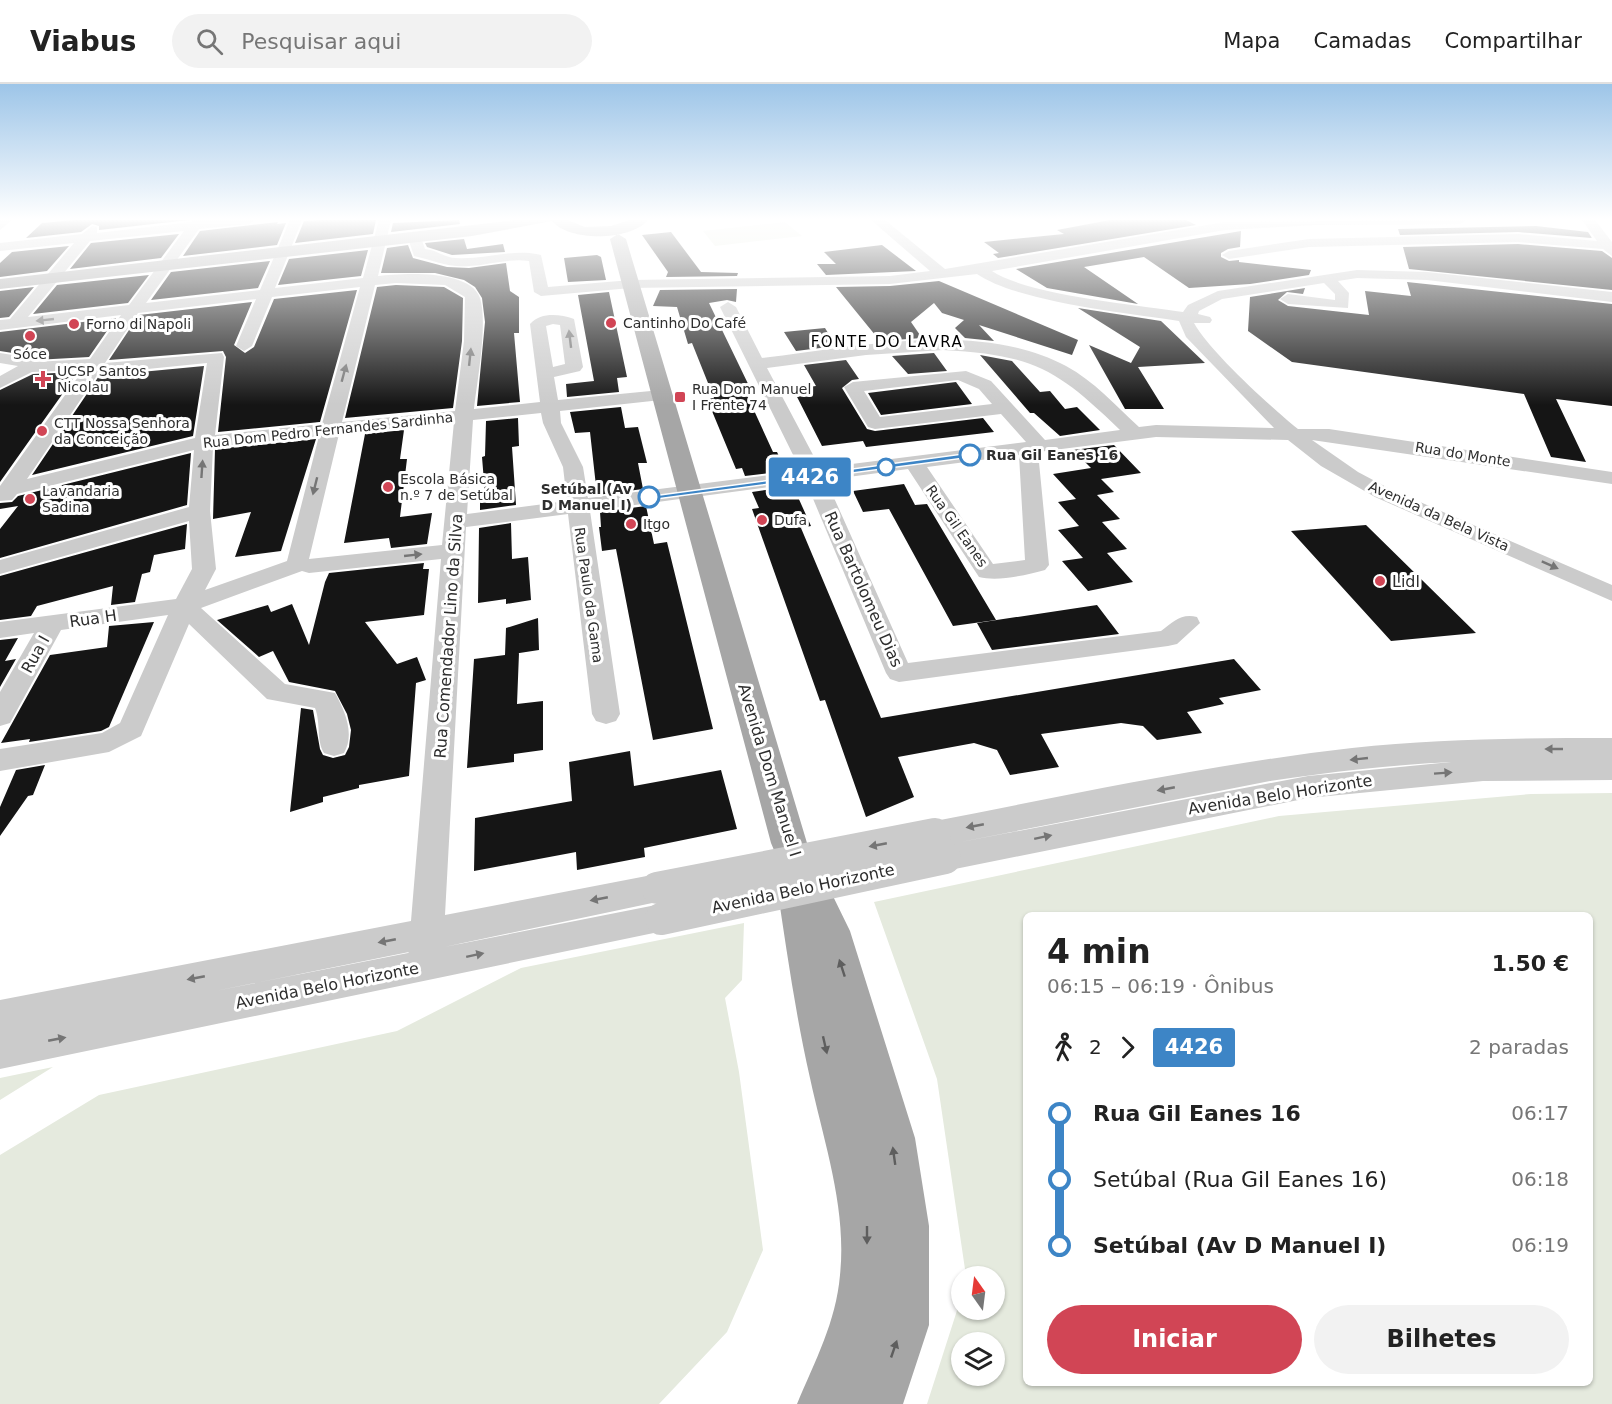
<!DOCTYPE html>
<html lang="pt">
<meta charset="utf-8">
<style>
:root{--surface:#fff;--page:#f2f2f2;--text:#222;--muted:#767676;--line:#e0e0e0;--accent:#d14555}
body{margin:0;font-family:"DejaVu Sans",sans-serif;background:var(--page);color:var(--text);height:100vh;display:flex;flex-direction:column;font-size:22px;white-space:nowrap}
*{box-sizing:border-box;margin:0}
p{font-size:20px;color:var(--muted)}
.icon{flex:none;width:33px;height:33px;fill:none;stroke:currentColor;stroke-width:2;stroke-linecap:round;stroke-linejoin:round}
.map{position:relative;flex:1;overflow:hidden}
.panel{position:absolute;left:1023px;top:828px;width:570px;height:474px;display:flex;flex-direction:column;background:var(--surface);border-radius:9px;box-shadow:0 2px 4px #0004}
.panel>*{flex:none}
.badge{padding:0 12px;border-radius:4px;font-size:21px;line-height:39px}
.needle{width:39px;rotate:346deg}
.buttons{position:absolute;left:951px;top:1182px;display:grid;gap:12px}
.buttons a{display:grid;place-items:center;width:54px;height:54px;border-radius:50%;background:var(--surface);box-shadow:0 2px 4px #0004;font-size:30px}
.map>.badge{position:absolute;translate:-50% -50%;box-shadow:0 0 0 3px #fff}
.legs{display:flex;align-items:center;gap:9px;height:66px;padding:0 24px;font-size:20px}
.legs p{margin-inline-start:auto}
.summary{display:flex;align-items:center;justify-content:space-between;height:102px;padding:0 24px}
h1{font-size:33px;font-weight:700;line-height:45px}
.action{display:flex;gap:12px;margin-top:auto;padding:12px 24px}
.action a{flex:1;height:69px;border-radius:36px;background:var(--accent);color:#fff;font-size:24px;font-weight:700;line-height:69px;text-align:center}
.action a+a{background:var(--page);color:var(--text)}
ul{padding:0 24px;list-style:none}
li{display:flex;align-items:center;gap:21px;height:66px;font-size:22px}
li i{display:grid;place-items:center;width:9px;height:100%;margin:0 8px;background:currentColor}
li i::after{content:'';width:15px;height:15px;margin:-8px;border:4px solid;border-radius:50%;background:var(--surface)}
li p{margin-inline-start:auto}
li:first-child i{background:linear-gradient(#0000 50%,currentColor 0)}
li:last-child i{background:linear-gradient(currentColor 50%,#0000 0)}
header{display:flex;align-items:center;gap:36px;box-sizing:border-box;height:84px;padding:0 30px;background:var(--surface);border-bottom:2px solid var(--line)}
header strong{font-size:28px}
nav{display:flex;gap:33px;margin-inline-start:auto;font-size:21px}
.search{width:420px;height:54px;background:var(--page);display:flex;align-items:center;gap:15px;box-sizing:border-box;padding:0 21px;border-radius:33px;color:var(--muted);font-size:22px}
.map>svg:first-child{display:block}
.green{fill:#e5eade;fill-rule:evenodd}
.building{fill:#151515}
.lines{fill:none;stroke-linecap:round;stroke-linejoin:round}
.minor{fill:#cbcbcb;fill-rule:evenodd}
.major{fill:#a6a6a6;fill-rule:evenodd}
.minor-bridge{stroke:#cbcbcb;stroke-width:32}
.oneway{fill:#757575}
.oneway2{fill:#5e5e5e}
.line-1{fill:#3d85c6;stroke:#fff;stroke-width:1.5}
.poi-dot{fill:#d14555;stroke:#fff;stroke-width:2}
.stop-1-dot{fill:#fff;stroke:#3d85c6;stroke-width:3}
.labels{text-anchor:middle;stroke-width:6;stroke-linejoin:round;paint-order:stroke}
.far-poi-label{font-size:14px;fill:#2e2e2e;stroke:#fff;text-anchor:start}
.far-street-label{font-size:14px;fill:#2e2e2e;stroke:#fff}
.far-stop-label{font-size:14px;font-weight:bold;fill:#2e2e2e;stroke:#fff;text-anchor:start}
.far-neighbourhood-label{font-size:15px;letter-spacing:1.5px;fill:#000;stroke:#fff}
.poi-label{font-size:16px;fill:#2e2e2e;stroke:#fff;text-anchor:start}
.street-label{font-size:16px;fill:#2e2e2e;stroke:#fff}
</style>
<header>
<strong>Viabus</strong>
<div class="search"><svg class="icon" aria-label="search" viewBox="0 0 24 24"><circle cx="10" cy="10" r="6"/><path d="M15 15l6 6"/></svg>Pesquisar aqui</div>
<nav><a>Mapa</a><a>Camadas</a><a>Compartilhar</a></nav>
</header>
<div class="map">
<svg width="1612" height="1320" viewBox="0 0 1612 1320">
<rect width="100%" height="100%" fill="#fff"/>
<path class="green" d="M785,138L802,152L715,162L703,147Z
M1612,709V1320H927L961,1214L962,1226H994V1192H966L937,995L874,818L1279,732L1531,710ZM1026,831H1590V1299H1026ZM962,1258H994V1292H962Z
M744,839L742,896L725,914L739,988L763,1166L727,1248L659,1320H0V1071L99,1011L397,947L521,884Z
M53,983L0,1016V994Z"/>
<path class="building" d="M75,136H189L99,146V142L92,140L81,148L26,154L42,139Z
M321,136H376L373,150L295,159L304,137Z
M459,136L460,140L391,148L393,139Z
M1110,136H1186L1196,141L998,174L993,170L999,169L984,158L1064,150L1057,146Z
M278,138L277,140L286,139L277,161L183,172L200,147Z
M1536,142L1588,148L1592,154L1518,148L1400,151L1398,145Z
M1241,147L1240,163L1228,165L1221,169V173L1229,177L1239,176V178L1311,186L1309,191L1250,200L1189,204L1144,173L1084,183L1138,220L1047,204L1016,185Z
M671,148L701,188L738,189L737,192L666,193L668,188L642,151Z
M179,150L161,174L70,185L91,159Z
M464,155L467,165L503,160L505,168L452,171L427,163L425,159Z
M1518,160L1602,167L1612,174V206L1409,185L1403,163Z
M408,161L413,174L447,183L469,184L506,179L510,207L519,213V249H514L520,318L477,322L485,238L482,214L475,203L464,196L435,189H381L387,164Z
M882,161L916,187L826,191L817,180H836L824,168Z
M69,162L47,187L0,193V179L12,168Z
M368,166L361,192L278,201L289,175Z
M597,171L601,173L606,196L568,198L564,174Z
M270,177L258,204L151,216L171,188Z
M149,191L128,219L33,230L57,201Z
M939,197L1078,256L1072,271L979,241L994,257L965,254L955,244L964,236L942,229L934,219L911,238L922,254L880,257L836,203L890,202Z
M1407,198L1612,220V322L1556,315L1586,378L1551,373L1524,310L1292,278L1248,247L1250,213L1305,204L1303,210L1287,208L1278,216L1288,222L1369,231L1365,207L1411,212Z
M396,201L444,203L463,214L462,257L453,324L345,334L377,203Z
M34,203L9,233L0,234V207Z
M737,205L736,218L727,216L709,219L752,308L746,309L773,368H777L786,387L745,392L742,384L736,385L707,315L714,314L692,259L688,260L677,223L653,222L660,206Z
M357,206L320,338L218,348L226,273L223,267L109,276L139,231L252,218L234,261L245,269L254,263L274,215Z
M609,208L627,293L617,294L619,308L567,313L566,300L594,297L578,211Z
M1078,224L1161,237L1205,279L1138,283L1164,325H1125L1089,261L1131,279L1140,263Z
M116,234L89,273L35,276L32,272L0,267V248Z
M825,244L836,262L796,267L784,248Z
M934,269L947,287L908,290L892,272Z
M980,271L1012,277L1040,308L1050,307L1065,325L1077,323L1100,346L1060,352L1034,329H1030Z
M846,276L859,295L852,296L842,304L867,345L875,347L983,334L994,348L866,363L863,357L822,362L793,305L816,302L804,281Z
M204,282L193,352L32,391L99,292Z
M78,288L0,398V306L33,290Z
M956,298L972,320L881,331L868,309Z
M621,323L625,344L638,343L647,379H638L643,405L597,411L590,348L575,349L570,328Z
M518,334L519,362L512,363L516,421L480,426V410H485L482,373L485,372L486,337Z
M404,346L400,375H407L400,433L432,429L427,460L391,464L389,454L344,459L365,350Z
M316,355L281,467L235,473L251,428L213,435L215,365Z
M1114,361L1141,389L1101,395L1114,408L1097,411L1120,435L1102,438L1127,465L1107,469L1133,498L1088,507L1062,477L1083,474L1058,446L1095,439L1079,442L1058,418L1076,415L1053,390L1091,384L1073,366Z
M191,369L187,421L0,474V445L18,422L0,425V419L12,418L18,412Z
M904,400L915,421L927,420L996,536L953,542L889,425L863,428L853,407Z
M793,402L811,442L801,444L881,634L1234,575L1261,606L1219,614L1224,620L1187,628L1202,649L1157,656L1143,642L1121,639L1041,650L1059,683L1010,691L997,666L974,659L898,673L914,713L866,733L825,616L820,617L752,425L759,424L752,408Z
M646,422L654,460L667,458L713,645L653,656L616,465L602,467L599,443H601L600,428Z
M511,439L512,475L528,473L531,516L506,520V515L478,519L479,444Z
M187,440L185,465L154,471L150,488L142,490L135,518L111,521L113,502L37,522L31,532L0,536V492Z
M1366,441L1476,549L1391,557L1291,447Z
M424,479L423,485H429L424,531L365,538L397,580L417,573L426,596L416,599L409,692L359,701V704L323,713V718L290,728L301,624L313,626L320,665L323,671L333,674L345,671L349,663L351,646L347,630L335,607L289,598L273,567L259,573L217,536L268,521L271,528L292,520L309,561L325,498L329,489Z
M1097,521L1119,550L992,566L977,539Z
M538,534L539,566L506,571L519,569L517,620L543,617V666L514,670V678L467,684L474,575L505,571L506,544Z
M154,538L109,643L101,647L29,658L30,655L1,659L50,571L107,563L109,542Z
M18,554L5,577L16,575L0,603V556Z
M630,667L634,702L721,686L737,745L644,764L645,773L577,786L576,768L474,787L475,734L572,717L569,678Z
M45,681L33,711L28,712L0,752V723L16,686Z"/>
<g class="lines">
<path class="minor" d="M0,136H12L0,146Z
M193,136H255L249,140L199,145L146,219L260,206L290,136H302L275,204L363,194L379,136H391L378,192C403,189 470,185 480,214C488,239 477,298 474,325L540,318L530,240C541,228 559,230 574,235L583,283L580,287L554,293L558,316L661,306L670,311L661,316L560,327L561,339L583,383L588,414L801,387L720,223L728,218L736,223L762,274C856,263 978,235 1066,282C1094,297 1116,322 1139,343L1156,341L1274,344L1186,253L1179,237C1127,229 1018,218 977,190L890,200L631,204L541,212L534,208L529,177C509,174 489,181 469,182C449,184 432,176 414,172L408,154L410,151H420L425,165C437,166 445,174 456,174C485,176 513,164 541,171L548,203L631,196L890,192L930,187L871,136H885L945,185L1225,138L1466,136L1460,140L1316,141L1225,146L992,187C1027,211 1138,221 1183,228L1188,221L1218,207L1357,186L1427,188L1612,208V218L1427,196L1357,194L1338,197L1349,209L1348,224L1288,220L1280,215L1288,210L1335,216V210L1324,199L1222,215L1199,227L1198,230L1210,233L1212,236L1210,239H1194C1210,268 1271,323 1298,345H1329L1612,388V400L1312,356L1358,388L1390,405L1612,501V517L1375,413L1321,382L1288,356L1156,353L1038,368L1049,481L1045,486C1026,491 998,498 979,493L908,385L826,396L908,579L1161,547C1173,538 1181,529 1197,533L1200,539L1177,560L1168,562L899,598L890,595L886,589L806,398L590,427L620,630L616,637L606,640L596,637L592,630L568,430L466,443L445,831L657,790L669,794L673,804L669,814L657,818L444,863L661,820L673,825L678,835L673,845L0,985V916L411,837L441,475L309,489L302,487L201,524L285,600L335,609C345,627 355,650 344,669L334,672L324,669C316,656 321,639 315,624L267,615L189,540L141,652L109,668L0,687V665L102,649L120,639L168,531L61,546L10,639L0,642V608L34,549L0,554V538L176,515L192,485L189,437L0,490V476L189,423L194,366L17,410L12,416L0,417V402L83,286L32,288L0,304V292L18,282L0,279V269L32,274L34,278L90,275L121,231L0,246V236L10,235L74,159L0,167V159L82,150L92,142L97,143V149L191,138ZM184,147L129,221L28,233L90,157ZM396,199L445,201L465,213L464,257L455,327L342,338L375,201ZM360,203L322,340L215,351L224,273L222,269L105,279L138,229L256,215L236,262L244,267L252,262L272,213ZM553,240L560,241L565,280L553,283L546,242ZM943,266C1033,271 1056,284 1120,346L1045,356L991,297L966,287L853,298L844,303L868,343L875,345L1001,330L1026,358L820,384L767,284L866,271ZM207,279L195,354L27,395L98,290ZM958,296L979,305L992,320L880,333L864,307ZM541,329L543,339L563,383L567,417L467,430L473,336ZM454,338L442,461L309,475L339,350ZM319,352L287,477L205,506L216,485L210,427L213,363ZM1019,371L1025,476L993,480L927,383ZM409,868L408,869L215,907Z
M1582,136H1595L1612,158V172L1603,165L1518,158L1309,163L1229,175L1222,171L1229,167L1309,155L1518,150L1597,157Z
M1612,654V696L1483,697L1308,714L945,787L934,783L929,774L934,765L945,761L1308,692L1451,678C1390,681 1330,688 1270,697L935,763L924,759L919,750L924,741L935,737C1074,710 1212,680 1352,664C1439,655 1525,654 1612,654Z"/>
<path class="major" d="M516,136H567L585,143L611,142L630,136H648C631,157 569,158 552,137L472,152L0,205V195Z
M618,150L626,155L807,759L850,847L915,1054L929,1142V1241L903,1320H797C815,1277 836,1238 840,1191C847,1124 824,1059 810,994C795,928 786,862 776,796L782,785L771,759L610,155Z"/>
<path class="minor-bridge" d="M657,804L935,750
M661,835L945,774"/>
</g>
<defs><path id="oneway-solid" d="M-6-.8H1V-3.2L6.5 0L1 3.2V.8H-6Z" transform="scale(1.5)"/></defs>
<g class="oneway">
<use href="#oneway-solid" transform="translate(45 236) rotate(174)"/>
<use href="#oneway-solid" transform="translate(570 255) rotate(-97)"/>
<use href="#oneway-solid" transform="translate(470 273) rotate(-84)"/>
<use href="#oneway-solid" transform="translate(344 289) rotate(-75)"/>
<use href="#oneway-solid" transform="translate(202 385) rotate(-86)"/>
<use href="#oneway-solid" transform="translate(315 402) rotate(104)"/>
<use href="#oneway-solid" transform="translate(413 471) rotate(-6)"/>
<use href="#oneway-solid" transform="translate(1550 481) rotate(24)"/>
<use href="#oneway-solid" transform="translate(1554 665) rotate(-180)"/>
<use href="#oneway-solid" transform="translate(1359 675) rotate(174)"/>
<use href="#oneway-solid" transform="translate(1443 689) rotate(-4)"/>
<use href="#oneway-solid" transform="translate(1166 705) rotate(169)"/>
<use href="#oneway-solid" transform="translate(975 742) rotate(169)"/>
<use href="#oneway-solid" transform="translate(1043 753) rotate(-12)"/>
<use href="#oneway-solid" transform="translate(878 761) rotate(169)"/>
<use href="#oneway-solid" transform="translate(599 815) rotate(169)"/>
<use href="#oneway-solid" transform="translate(387 857) rotate(169)"/>
<use href="#oneway-solid" transform="translate(475 871) rotate(-12)"/>
<use href="#oneway-solid" transform="translate(196 894) rotate(169)"/>
<use href="#oneway-solid" transform="translate(57 955) rotate(-11)"/>
</g>
<g class="oneway2">
<use href="#oneway-solid" transform="translate(842 884) rotate(-108)"/>
<use href="#oneway-solid" transform="translate(825 961) rotate(77)"/>
<use href="#oneway-solid" transform="translate(894 1072) rotate(-98)"/>
<use href="#oneway-solid" transform="translate(867 1151) rotate(90)"/>
<use href="#oneway-solid" transform="translate(894 1265) rotate(-71)"/>
</g>
<linearGradient id="sky" x2="0" y2="1"><stop stop-color="#9dc5e8"/><stop offset="0.42" stop-color="#fff"/><stop offset="1" stop-color="#fff" stop-opacity="0"/></linearGradient>
<rect width="1612" height="321" fill="url(#sky)"/>
<path class="line-1" d="M970,369L972,373L649,416L645,413Z"/>
<g class="poi-dot">
<circle cx="611" cy="239" r="6"/>
<circle cx="74" cy="240" r="6"/>
<circle cx="30" cy="252" r="6"/>
<path d="M40 286h6v6h6v6h-6v6h-6v-6h-6v-6h6z"/>
<rect x="674" y="307" width="12" height="12" rx="3"/>
<circle cx="42" cy="347" r="6"/>
<circle cx="388" cy="403" r="6"/>
<circle cx="30" cy="415" r="6"/>
<circle cx="762" cy="436" r="6"/>
<circle cx="631" cy="440" r="6"/>
<circle cx="1380" cy="497" r="6"/>
</g>
<g class="stop-1-dot">
<circle cx="970" cy="371" r="10"/>
<circle cx="886" cy="383" r="8"/>
<circle cx="649" cy="413" r="10"/>
</g>
<g class="labels">
<g class="far-poi-label">
<text x="623" y="244">Cantinho Do Café</text>
<text x="86" y="245">Forno di Napoli</text>
<text x="30" y="275" text-anchor="middle">Sóce</text>
<text x="57" y="292">UCSP Santos<tspan x="57" dy="16">Nicolau</tspan></text>
<text x="692" y="310">Rua Dom Manuel<tspan x="692" dy="16">I Frente 74</tspan></text>
<text x="54" y="344">CTT Nossa Senhora<tspan x="54" dy="16">da Conceição</tspan></text>
<text x="400" y="400">Escola Básica<tspan x="400" dy="16">n.º 7 de Setúbal</tspan></text>
<text x="42" y="412">Lavandaria<tspan x="42" dy="16">Sadina</tspan></text>
<text x="774" y="441">Dufa</text>
<text x="643" y="445">Itgo</text>
</g>
<g class="far-street-label">
<text transform="translate(328 346) rotate(-6)" y="5">Rua Dom Pedro Fernandes Sardinha</text>
<text transform="translate(1463 370) rotate(9)" y="5">Rua do Monte</text>
<text transform="translate(1439 432) rotate(24)" y="5">Avenida da Bela Vista</text>
<text transform="translate(957 442) rotate(55)" y="5">Rua Gil Eanes</text>
<text transform="translate(589 511) rotate(82)" y="5">Rua Paulo da Gama</text>
</g>
<g class="far-stop-label">
<text x="986" y="376">Rua Gil Eanes 16</text>
<text x="632" y="410" text-anchor="end">Setúbal (Av<tspan x="632" dy="16">D Manuel I)</tspan></text>
</g>
<g class="far-neighbourhood-label">
<text x="887" y="263">FONTE DO LAVRA</text>
</g>
<g class="poi-label">
<text x="1392" y="503">Lidl</text>
</g>
<g class="street-label">
<text transform="translate(864 505) rotate(66)" y="6">Rua Bartolomeu Dias</text>
<text transform="translate(93 534) rotate(-8)" y="6">Rua H</text>
<text transform="translate(448 552) rotate(-86)" y="6">Rua Comendador Lino da Silva</text>
<text transform="translate(35 570) rotate(-61)" y="6">Rua I</text>
<text transform="translate(770 686) rotate(73)" y="6">Avenida Dom Manuel I</text>
<text transform="translate(1280 710) rotate(-9)" y="6">Avenida Belo Horizonte</text>
<text transform="translate(803 804) rotate(-12)" y="6">Avenida Belo Horizonte</text>
<text transform="translate(327 901) rotate(-11)" y="6">Avenida Belo Horizonte</text>
</g>
</g>
</svg>
<div class="buttons">
<a><svg class="needle" viewBox="-14 -14 28 28"><path d="M0-13l5 13h-10z" fill="#e53935"/><path d="M0 13l5-13h-10z" fill="#767676"/></svg></a>
<a><svg class="icon" aria-label="layers" viewBox="0 0 24 24"><path d="M12 4l9 5-9 5-9-5zM3 14l9 5 9-5"/></svg></a>
</div>
<b class="badge" style="left:810px;top:393px;background:#3d85c6;color:#fff">4426</b>
<section class="panel">
<div class="summary"><div><h1>4 min</h1><p>06:15 – 06:19 · Ônibus</p></div><b>1.50 €</b></div>
<div class="legs"><svg class="icon" aria-label="walk" viewBox="0 0 24 24"><circle cx="13" cy="4" r="2"/><path d="M13 8l-2 6 4 7M11 14l-3 7M7 12l3-4h3l4 4"/></svg>2<svg class="icon" aria-label="forward" viewBox="0 0 24 24"><path d="M9 5l7 7-7 7"/></svg><b class="badge" style="background:#3d85c6;color:#fff">4426</b><p>2 paradas</p></div>
<ul>
<li><i style="color:#3d85c6"></i><b>Rua Gil Eanes 16</b><p>06:17</p></li>
<li><i style="color:#3d85c6"></i><span>Setúbal (Rua Gil Eanes 16)</span><p>06:18</p></li>
<li><i style="color:#3d85c6"></i><b>Setúbal (Av D Manuel I)</b><p>06:19</p></li>
</ul>
<div class="action"><a>Iniciar</a><a>Bilhetes</a></div>
</section>
</div>
